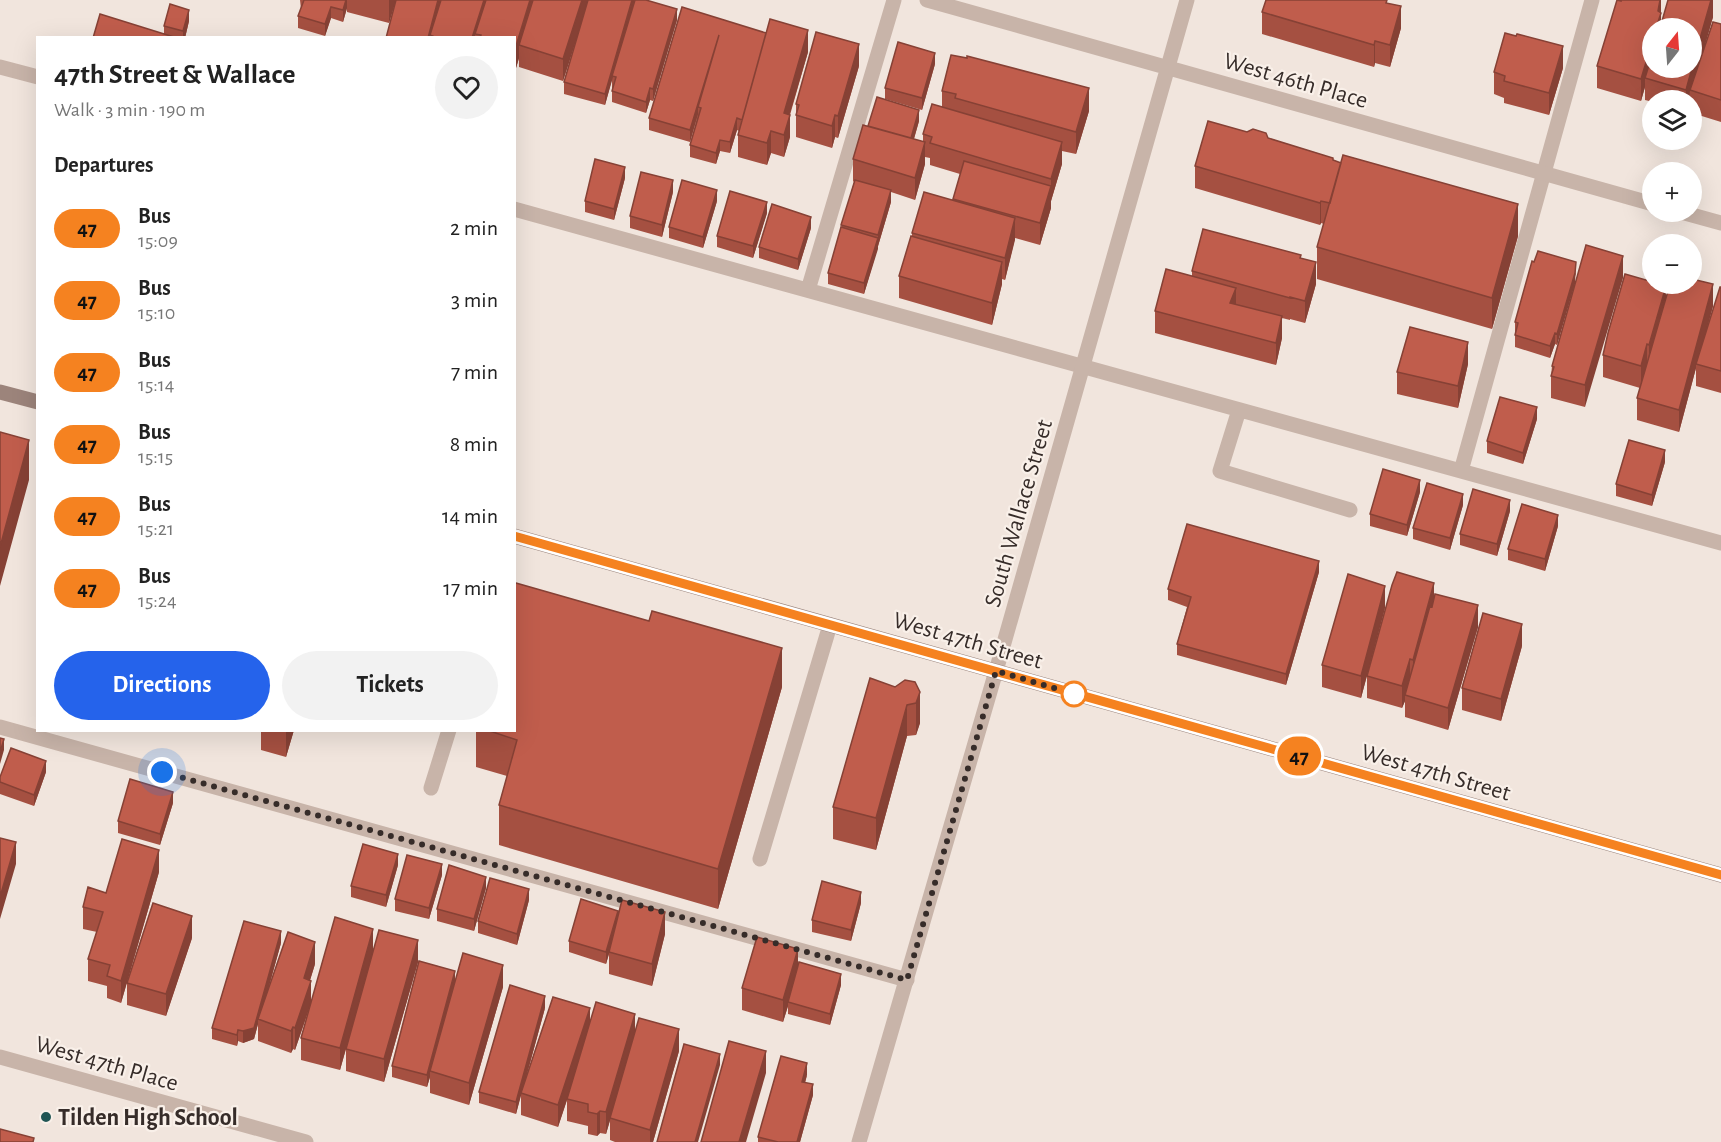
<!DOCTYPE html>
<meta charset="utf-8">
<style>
:root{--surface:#fff;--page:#f2f2f2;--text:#222;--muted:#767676;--accent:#2563eb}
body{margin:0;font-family:"Alegreya Sans",sans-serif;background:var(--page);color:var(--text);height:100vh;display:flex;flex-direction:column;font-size:22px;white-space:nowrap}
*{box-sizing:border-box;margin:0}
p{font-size:20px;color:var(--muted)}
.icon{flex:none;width:33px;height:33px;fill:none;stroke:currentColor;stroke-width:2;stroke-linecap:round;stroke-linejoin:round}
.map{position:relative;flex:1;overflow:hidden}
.sheet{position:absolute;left:36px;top:36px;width:480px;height:696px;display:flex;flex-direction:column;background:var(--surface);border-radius:0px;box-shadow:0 6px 24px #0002}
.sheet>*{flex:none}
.badge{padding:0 12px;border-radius:20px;font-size:21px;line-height:39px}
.needle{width:39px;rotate:17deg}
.controls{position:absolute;left:1642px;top:18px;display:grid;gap:12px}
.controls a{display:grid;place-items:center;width:60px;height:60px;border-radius:50%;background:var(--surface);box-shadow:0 6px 24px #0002;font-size:30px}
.you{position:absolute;width:30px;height:30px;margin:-15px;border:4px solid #fff;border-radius:50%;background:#1a73e8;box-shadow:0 0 0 9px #1a73e833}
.map>.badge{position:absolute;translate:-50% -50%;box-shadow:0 0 0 3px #fff}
h2{padding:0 18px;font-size:22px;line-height:54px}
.round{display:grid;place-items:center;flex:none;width:63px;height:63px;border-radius:32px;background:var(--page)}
.summary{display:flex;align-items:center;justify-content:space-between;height:102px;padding:0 18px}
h1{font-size:28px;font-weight:600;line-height:45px}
.primary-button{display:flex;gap:12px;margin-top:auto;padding:12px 18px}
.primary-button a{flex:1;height:69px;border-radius:36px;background:var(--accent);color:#fff;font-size:24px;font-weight:600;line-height:69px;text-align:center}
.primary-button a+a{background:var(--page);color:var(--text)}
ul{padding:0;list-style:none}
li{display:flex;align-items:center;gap:18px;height:72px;padding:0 18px}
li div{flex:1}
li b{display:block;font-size:22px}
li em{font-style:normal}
li .badge{min-width:66px;font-weight:700;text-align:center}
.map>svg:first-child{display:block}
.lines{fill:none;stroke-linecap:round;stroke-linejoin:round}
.lane{stroke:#c8b4a9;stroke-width:15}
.street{stroke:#c8b4a9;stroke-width:15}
.secondary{stroke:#9c847b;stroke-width:15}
.wall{fill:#a55041}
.shaded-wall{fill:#864135}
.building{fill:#c05d4c;stroke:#864135;stroke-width:1.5}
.line-casing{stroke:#fff;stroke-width:14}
.line{stroke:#f58220;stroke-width:9}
.walk{stroke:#362c29;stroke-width:6;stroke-dasharray:0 10.8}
.stop-dot{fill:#fff;stroke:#f58220;stroke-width:3}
.poi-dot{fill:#205554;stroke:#f9f0e9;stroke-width:2}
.labels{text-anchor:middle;stroke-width:4.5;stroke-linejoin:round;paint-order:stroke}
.street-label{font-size:24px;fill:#362c29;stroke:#f9f0e9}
.poi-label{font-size:24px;font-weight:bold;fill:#362c29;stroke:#f9f0e9;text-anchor:start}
</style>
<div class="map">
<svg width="1721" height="1142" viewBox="0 0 1721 1142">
<rect width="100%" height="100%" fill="#f1e5dd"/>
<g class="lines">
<path class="lane" d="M0,67L38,77
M514,209L1721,543
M808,290L894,0
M1239,410L1220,471L1350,510
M1461,471L1592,0
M0,727L907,980
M431,788L449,730
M760,859L830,625"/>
<path class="street" d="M927,0L1653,204
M1681,212L1721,223
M0,1057L306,1142
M859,1142L996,671L1187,0"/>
<path class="secondary" d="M0,392L38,402
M514,536L1721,875"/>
</g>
<path class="wall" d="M300,0H396L389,23L347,12V8L343,22L331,18L325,36L298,28V16L301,9Z
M1661,0V25L1713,0V17L1700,61L1721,24V122L1692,113V100H1690V95L1689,100H1653V102L1645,100V87L1641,101L1597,88V66L1621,1Z
M1262,12L1401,28L1390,67L1375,63L1374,67L1262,34Z
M677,20L653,101L650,100L646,113L612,102V79L605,105L564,94V82L580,28L563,81L519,67V58L516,68H514V38H386Z
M189,21L185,38H93L164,33V26Z
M808,52L790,115V137L784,157L771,153L767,165L738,157V135L739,131L737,130L730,153L720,151L716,164L690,157V145L698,114L690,142L649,130V118Z
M935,64L922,110L885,99V88Z
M859,66L838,138L835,137L832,148L796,137V104Z
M1563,68L1549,115L1504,103V98L1494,94V72Z
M942,91L1089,111L1076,154L1062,151V164L1051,201V200V208L1040,245L1015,238L1005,280L1002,279V284L992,325L899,298V276L912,236V233L953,200L960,174L930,165V158L925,157V164L915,200L891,192V202L864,294L828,284V273L854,182L853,181V159L868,126L919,121L914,139L923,142V134L942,107Z
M1268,138L1333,160L1518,236L1492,329L1317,279V247L1324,224L1321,223L1320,225L1195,188V166Z
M625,178L614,220L585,212V201Z
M673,192L662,237L630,228V216Z
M717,201L703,248L669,238V227Z
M767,213L753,258L717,247V236Z
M811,228L798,270L759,258V247Z
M1586,245L1585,407L1551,398V376L1552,366Z
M1301,259L1316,284L1305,323L1290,319V320L1282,318V338L1276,365L1155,333V311L1192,276V271Z
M1576,273L1557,345L1555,344L1550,358L1515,347V322Z
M1721,287V393L1696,386V368L1679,432L1637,420V398L1640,388L1603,377V355L1666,296L1713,306L1705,337Z
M1468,364L1458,408L1397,394V372Z
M1537,419L1523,464L1487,453V441Z
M1665,462L1652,506L1616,496V484Z
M1420,492L1407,536L1370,526V514Z
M1463,505L1450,550L1413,539V528Z
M1510,511L1497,556L1460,545V534Z
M1558,526L1545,571L1508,560V549Z
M1319,572L1286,685L1177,655V644L1187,607L1168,600V589Z
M1434,600L1478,627L1448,730L1405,717V701L1402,708L1367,698V676Z
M1385,608L1361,698L1322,687V665Z
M1522,646L1501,721L1462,710V688Z
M915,682L920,723L916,735L907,736L876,850L833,839V807L895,687Z
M782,687L718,909L499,845V805L507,776L476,767V730H514Z
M261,730H294L286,757L261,750Z
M46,772L34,806L0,794V777Z
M173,803L160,845L118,833V821Z
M398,865L386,907L351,897V886Z
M159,872L121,1003L107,998V986L88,981V959L97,932L83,929V907L106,893Z
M442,875L429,919L395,911V899Z
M486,888L474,931L437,921V909Z
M529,900L517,945L478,933V921Z
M861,903L851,941L812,932V920Z
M618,916L665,934L652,986L609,974V954L606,964L569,952V941Z
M192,938L166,1016L127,1005V983Z
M281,943L267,993L315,964L310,980L311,1002L373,950L418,962L384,1082L346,1071V1049L340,1070L301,1060V1038L310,1006L295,1050L293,1049L291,1053L258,1041V1024L254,1039L243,1043L238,1041L237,1046L212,1039V1028Z
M798,967L841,985L830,1025L788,1014V1006L783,1022L742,1010V988Z
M455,980L503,987L469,1105L430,1093V1077L427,1087L392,1077V1066Z
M545,1008L523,1089L590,1021L635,1031L679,1051L653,1142H615L610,1140V1120L606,1134L600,1133L597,1136L588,1134V1126L567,1121V1100L558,1127L521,1115V1094L516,1114L479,1103V1092Z
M807,1075L805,1083L813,1095L800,1142H758V1137Z"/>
<path class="shaded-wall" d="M346,0H347V8L343,22V10Z
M389,0H396L389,23Z
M438,0H445L430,35V38H428Z
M484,0H490L475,34V38H472Z
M530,0H537L519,45V58L516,68V46Z
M582,0H589L563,81V59Z
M632,0H635L605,105V94Z
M1660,0H1661V28H1656L1658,11Z
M1711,0H1713V17L1692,91L1690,90L1689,100H1686V90Z
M1401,6V28L1390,67V45Z
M331,7V18L325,36V24Z
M677,9V20L653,101V89Z
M189,10V21L185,38H183V31Z
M808,30V52L787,123L790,115V137L784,157V113Z
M719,35L698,107V114L690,142V130Z
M1653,39V61L1645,78V87L1641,101V79Z
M1375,41V63L1374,67V45Z
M859,44V66L838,138V116Z
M1563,46V68L1549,115V93Z
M935,53V64L922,110V98Z
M650,88V100L646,113V102Z
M1089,88V111L1076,154V132Z
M919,110V121L908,159V148Z
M835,115V137L832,148V126Z
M737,118V130L730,153V142Z
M771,131V153L767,165V143Z
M720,140V151L716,164V153Z
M925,142V164L915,200V178Z
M1062,142V164L1051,201V179Z
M625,167V178L614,220V209Z
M673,180V192L662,237V225Z
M1051,186V208L1040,245V223Z
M717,190V201L703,248V237Z
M891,190V202L878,246V235Z
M1321,201V223L1320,225V203Z
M767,202V213L753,258V246Z
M1518,204V236L1492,329V298Z
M811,217V228L798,270V259Z
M1015,218V240L1005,280V258Z
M878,238V249L864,294V283Z
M1623,256V278L1585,407V385Z
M1002,262V284L992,325V303Z
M1316,262V284L1305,323V301Z
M1576,262L1575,284L1557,345V334Z
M1713,284V306L1697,364H1696V368L1679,432V410Z
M1666,286V308L1649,367V345Z
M1236,288V310L1230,303Z
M1282,316V338L1276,365V343Z
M1555,333V344L1550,358V346Z
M1468,342V364L1458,408V386Z
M1647,344V366L1641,388V366Z
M1537,407V419L1523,464V453Z
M29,440V480L0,586V547Z
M1665,450V462L1652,506V495Z
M1420,480V492L1407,536V525Z
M1463,494V505L1450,550V538Z
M1510,500V511L1497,556V544Z
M1558,515V526L1545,571V559Z
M1319,561V572L1286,685V674Z
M1434,583V605L1413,682V660Z
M1385,586V608L1361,698V676Z
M1478,605V627L1448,730V708Z
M1522,624V646L1501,721V699Z
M782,648V687L718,909V869Z
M1410,659V681L1405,695V701L1402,708V686Z
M920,692V723L916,735V703Z
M907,705V736L876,850V818Z
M286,730H294L286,757Z
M4,739V750L0,764V752Z
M46,761V772L34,806V795Z
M173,792V803L160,845V834Z
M16,842V864L0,919V897Z
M159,850V872L121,1003V981Z
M398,854V865L386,907V895Z
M442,864V875L429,919V908Z
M486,877V888L474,931V919Z
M529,889V900L517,945V934Z
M861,892V903L851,941V930Z
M618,911V922L606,964V952Z
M665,912V934L652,986V964Z
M192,916V938L166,1016V994Z
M373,929V951L340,1070V1048Z
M281,931V943L260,1019H258V1024L254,1039L243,1043V1031Z
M418,940V962L384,1082V1059Z
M315,942V964L304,1000V978Z
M798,949V971L788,1002V1006L783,1022V1000Z
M503,965V987L469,1105V1083Z
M455,971V982L430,1071V1077L427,1087V1075Z
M841,974V985L830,1025V1014Z
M311,981V1003L295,1050V1028Z
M545,996V1008L516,1114V1102Z
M590,1008V1030L558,1127V1105Z
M635,1014V1036L606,1134V1112Z
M293,1027V1049L291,1053V1031Z
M679,1029V1051L653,1142H650V1130Z
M238,1030V1041L237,1046V1035Z
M766,1051V1073L746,1142H739Z
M720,1054V1065L698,1142H695Z
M807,1063V1075L802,1093V1082Z
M813,1084V1095L800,1142H797Z
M600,1111V1133L597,1136V1114Z"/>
<path class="building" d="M304,0H346L343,10L331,7L325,24L298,16Z
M396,0H438L428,38H386Z
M441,0H484L472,38H437L430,35Z
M486,0H530L516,46H514V38H480L481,35L475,34Z
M533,0H582L563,59L519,45Z
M588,0H632L605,94L564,82Z
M635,0H646L677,9L653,89L650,88L646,102L612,91L616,77L612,76Z
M1266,0H1387L1386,3L1401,6L1390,45L1375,41L1374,45L1262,12Z
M1617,0L1621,1V0H1660L1658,11L1661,13L1656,28H1653V39L1641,79L1597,66Z
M1668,0H1711L1692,67V28H1660Z
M170,4L189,10L183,31L164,26Z
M682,7L766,33L742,120L737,118L730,142L720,140L716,153L690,145L701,108L698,107L719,35L690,130L649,118Z
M100,14L177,38H93Z
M770,19L808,30L784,113L790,115L784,135L771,131L767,143L738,135Z
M1713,22L1721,24V100L1690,90Z
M816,32L859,44L838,116L835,115L832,126L796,115L799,105L796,104Z
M1505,33L1516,36L1517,34L1563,46L1549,93L1504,81L1505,76L1494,72Z
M898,42L935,53L922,98L885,88Z
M1653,52V68H1692L1686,90L1645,78Z
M951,55L967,58V56L1089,88L1076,132L955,98L956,94L942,91Z
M877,97L919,110L911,138L868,126Z
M932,104L1062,142L1051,179L930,143L932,137L923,134Z
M1208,121L1247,132L1253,129L1266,133L1268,138L1333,158V160L1341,163L1330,203L1321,201L1320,203L1195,166Z
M863,125L925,142L915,178L853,159Z
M1343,155L1518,204L1492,298L1317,247Z
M595,159L625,167L614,209L585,201Z
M964,161L1051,186L1040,223L953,199Z
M641,172L673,180L662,225L630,216Z
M682,180L717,190L703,237L669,227Z
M855,180L891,190L878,235L841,225Z
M730,191L767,202L753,246L717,236Z
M924,192L1015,218L1005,258L912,233Z
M772,204L811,217L798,259L759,247Z
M841,227L878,238L864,283L828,273Z
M1203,229L1301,255L1300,258L1316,262L1305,301L1290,297V298L1192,271Z
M911,236L1002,262L992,303L899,276Z
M1586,245L1623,256L1585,385L1551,376L1554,367L1552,366Z
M1538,251L1576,262L1575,273L1557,334L1555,333L1550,346L1515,335L1518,323L1515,322L1532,261L1534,262Z
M1166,269L1236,288L1230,303L1282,316L1276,343L1155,311Z
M1625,274L1653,282V284H1657L1666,286L1649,345L1647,344L1641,366L1603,355L1608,333Z
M1692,279L1713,284L1679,410L1637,398L1670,284H1692Z
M1720,287H1721V371L1696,364Z
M1410,327L1468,342L1458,386L1397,372Z
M1500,397L1537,407L1523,453L1487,441Z
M0,432L29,440L0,547Z
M1629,440L1665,450L1652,495L1616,484Z
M1383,469L1420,480L1407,525L1370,514Z
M1427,483L1463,494L1450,538L1413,528Z
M1473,489L1510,500L1497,544L1460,534Z
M1522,504L1558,515L1545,559L1508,549Z
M1187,524L1319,561L1286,674L1177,644L1191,597L1168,589Z
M1397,572L1434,583L1413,660L1410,659L1402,686L1367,676L1392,585Z
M1348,574L1385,586L1361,676L1322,665Z
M516,583L649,621L652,611L782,648L718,869L499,805L517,740L487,730H514V586Z
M1435,594L1478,605L1448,708L1405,695L1430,606L1432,607Z
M1483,613L1522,624L1501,699L1462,688Z
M870,678L895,687L905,680L915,682L920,692L916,703L907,705L876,818L833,807Z
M0,738L4,739L0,752Z
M11,748L46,761L34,795L0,782V777Z
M130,779L173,792L160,834L118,821Z
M0,838L16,842L0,897Z
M122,839L159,850L121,981L107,976L110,965L88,959L103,912L83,907L88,887L106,893Z
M363,844L398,854L386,895L351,886Z
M407,855L442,864L429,908L395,899Z
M449,865L486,877L474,919L437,909Z
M490,878L529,889L517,934L478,921Z
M822,881L861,892L851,930L812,920Z
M581,899L618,911L606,952L569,941Z
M622,900L665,912L652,964L609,952Z
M153,903L192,916L166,994L127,983Z
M335,917L373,929L340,1048L301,1038Z
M244,921L281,931L254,1028L243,1031L238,1030L237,1035L212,1028Z
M379,930L418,940L384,1059L346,1049Z
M288,932L315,942L304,978L311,981L295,1028L293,1027L291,1031L258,1019Z
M757,937L798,949L783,1000L742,988Z
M463,953L503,965L469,1083L430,1071Z
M419,961L455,971L427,1075L392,1066Z
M799,962L841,974L830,1014L788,1002Z
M510,985L545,996L516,1102L479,1092Z
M553,997L590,1008L558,1105L521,1093Z
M596,1002L635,1014L606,1112L600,1111L597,1114L588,1112V1104L567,1099Z
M639,1018L679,1029L650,1130L610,1118Z
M729,1041L766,1051L739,1142H701Z
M684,1044L720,1054L695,1142H657Z
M781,1056L807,1063L802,1082L813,1084L797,1142H778L758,1137Z
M0,1129L34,1138L33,1142H0Z"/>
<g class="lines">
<g class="line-casing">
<path id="line" d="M514,536L1721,875"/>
</g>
<use href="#line" class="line"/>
<path class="walk" d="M162,772L907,980L996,671L1075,694H1074"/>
</g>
<circle class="stop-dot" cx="1074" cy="694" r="12"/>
<circle class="poi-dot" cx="46" cy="1117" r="6"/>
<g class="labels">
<g class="street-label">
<text transform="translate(1296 80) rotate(16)" y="8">West 46th Place</text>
<text transform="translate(1018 513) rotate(-74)" y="8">South Wallace Street</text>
<text transform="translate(968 640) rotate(16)" y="8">West 47th Street</text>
<text transform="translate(1436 772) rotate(16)" y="8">West 47th Street</text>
<text transform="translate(107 1063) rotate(16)" y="8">West 47th Place</text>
</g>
<g class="poi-label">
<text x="58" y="1125">Tilden High School</text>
</g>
</g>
</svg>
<div class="controls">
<a><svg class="needle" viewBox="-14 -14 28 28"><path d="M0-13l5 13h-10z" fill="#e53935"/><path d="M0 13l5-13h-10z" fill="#767676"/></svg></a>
<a><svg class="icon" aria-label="layers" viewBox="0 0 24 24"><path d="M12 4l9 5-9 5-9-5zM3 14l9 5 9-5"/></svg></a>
<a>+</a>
<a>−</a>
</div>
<div class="you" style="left:162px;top:772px"></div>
<b class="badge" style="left:1299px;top:756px;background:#f58220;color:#111">47</b>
<section class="sheet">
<div class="summary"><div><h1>47th Street &amp; Wallace</h1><p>Walk · 3 min · 190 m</p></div><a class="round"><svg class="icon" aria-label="heart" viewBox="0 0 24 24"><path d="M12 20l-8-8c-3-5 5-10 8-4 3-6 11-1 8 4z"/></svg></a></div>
<h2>Departures</h2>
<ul>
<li><span class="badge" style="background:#f58220;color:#111">47</span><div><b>Bus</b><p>15:09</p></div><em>2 min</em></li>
<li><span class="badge" style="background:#f58220;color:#111">47</span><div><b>Bus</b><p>15:10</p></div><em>3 min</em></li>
<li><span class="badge" style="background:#f58220;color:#111">47</span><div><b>Bus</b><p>15:14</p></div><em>7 min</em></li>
<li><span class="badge" style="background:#f58220;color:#111">47</span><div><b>Bus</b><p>15:15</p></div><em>8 min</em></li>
<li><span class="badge" style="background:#f58220;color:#111">47</span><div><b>Bus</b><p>15:21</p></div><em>14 min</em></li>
<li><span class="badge" style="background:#f58220;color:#111">47</span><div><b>Bus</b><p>15:24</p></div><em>17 min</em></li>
</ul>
<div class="primary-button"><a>Directions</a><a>Tickets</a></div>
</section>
</div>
